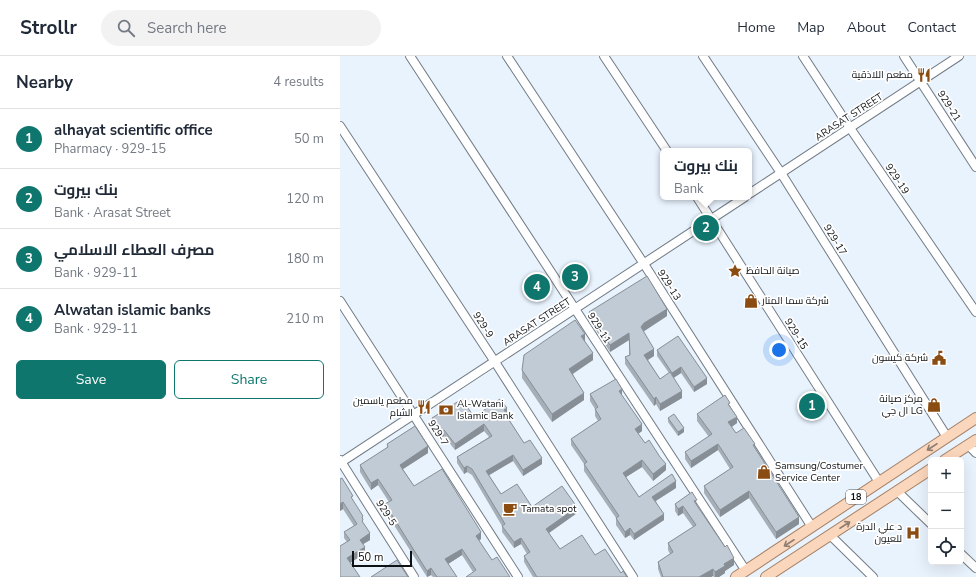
<!DOCTYPE html>
<html lang="en">
<head>
<meta charset="utf-8">
<style>
	:root { --surface:#fff; --page:#f2f2f3; --text:#1f2937; --muted:#747a83; --line:#e0e1e3; --accent:#0f766e }
	body { margin:0; font-family:"Nunito Sans",Cairo,sans-serif; background:var(--page); color:var(--text) }
	.controls { position:absolute; right:12px; bottom:12px; display:grid; overflow:hidden; border-radius:6px; box-shadow:0 4px 16px #0002 }
	.controls button { width:36px; height:36px; display:grid; place-items:center; padding:0; border:0; border-bottom:1px solid var(--line); background:var(--surface); color:var(--text); font:20px sans-serif }
	.scale { position:absolute; left:12px; bottom:10px; width:60px; box-sizing:border-box; padding-left:4px; border:2px solid #0f1215; border-top:0; font-size:11px; line-height:14px; white-space:nowrap; color:#0f1215; -webkit-text-stroke:3px #fff; paint-order:stroke }
	.you { position:absolute; left:439px; top:294px; width:14px; height:14px; margin:-10px; border:3px solid #fff; border-radius:50%; background:#1a73e8; box-shadow:0 0 0 6px #1a73e833 }
	.badge { display:grid; place-items:center; width:26px; height:26px; border-radius:50%; background:var(--accent); color:#fff; font-size:13px; font-weight:700 }
	.pin { position:absolute; translate:-50% -50%; border:2px solid #fff; box-shadow:0 1px 4px #0006 }
	.popup { position:absolute; left:320px; top:92px; width:92px; height:52px; box-sizing:border-box; display:grid; place-content:center; border-radius:6px; background:var(--surface); filter:drop-shadow(0 1px 3px #0005); font-size:13px; white-space:nowrap; color:var(--muted) }
	.popup b { font-size:15px; color:var(--text) }
	.popup::after { content:''; position:absolute; left:50%; top:100%; margin-left:-8px; border:8px solid transparent; border-top-color:var(--surface) }
	.list { margin:0; padding:0; list-style:none }
	h2 { display:flex; justify-content:space-between; align-items:center; height:52px; margin:0; padding:0 16px; font-size:17px }
	h2 small { font-size:13px; font-weight:400; color:var(--muted) }
	.list li { display:grid; grid-template-columns:26px 1fr auto; gap:12px; align-items:center; box-sizing:border-box; height:60px; padding:0 16px; border-top:1px solid var(--line) }
	.list b { display:block; font-size:15px; white-space:nowrap }
	.list p { margin:0; font-size:13px; white-space:nowrap; color:var(--muted) }
	.list em { font-size:13px; font-style:normal; color:var(--muted) }
	.actions { display:flex; gap:8px; padding:12px 16px }
	.actions a { flex:1; padding:9px 0; border:1px solid var(--accent); border-radius:6px; text-align:center; font-size:14px; color:var(--accent) }
	.actions .main { background:var(--accent); color:#fff }
	.icon { flex:none; width:22px; height:22px; fill:none; stroke:currentColor; stroke-width:2; stroke-linecap:round; stroke-linejoin:round }
	.map { position:relative; flex:none; width:636px; height:521px; overflow:hidden }
	header { display:flex; align-items:center; gap:24px; box-sizing:border-box; height:56px; padding:0 20px; background:var(--surface); border-bottom:1px solid var(--line) }
	header strong { font-size:19px }
	nav { display:flex; gap:22px; margin-inline-start:auto; font-size:14px }
	.search { width:280px; height:36px; background:var(--page); display:flex; align-items:center; gap:10px; box-sizing:border-box; padding:0 14px; border-radius:22px; color:var(--muted); font-size:15px }
	main { display:flex }
	aside { flex:1; background:var(--surface) }
	.map>svg:first-child { display:block }
	.lines { fill:none; stroke-linecap:round; stroke-linejoin:round }
	.minor-casing { stroke:#727c85; stroke-width:10 }
	.major-casing { stroke:#a58065; stroke-width:12 }
	.minor { stroke:#fff; stroke-width:8 }
	.major { stroke:#fad6bc; stroke-width:10 }
	.wall { fill:#a6afb7 }
	.shaded-wall { fill:#878e95 }
	.building { fill:#c1cbd5; stroke:#878e95 }
	.oneway { stroke:#907e71 }
	.labels { text-anchor:middle; dominant-baseline:central; stroke-width:3.5; stroke-linejoin:round; paint-order:stroke }
	.shield { fill:#fff; stroke:#57595b; stroke-width:1 }
	.shield-label { font-size:9px; font-weight:bold; fill:#0f1215 }
	.poi-label { font-size:10px; fill:#0f1215; stroke:#fff; text-anchor:end }
	.street-label { font-size:10px; fill:#0f1215; stroke:#fff }
</style>
</head>
<body>
<header>
<strong>Strollr</strong>
<div class="search"><svg class="icon" aria-label="search" viewBox="0 0 24 24"><circle cx="10" cy="10" r="6"/><path d="M15 15l6 6"/></svg>Search here</div>
<nav><a>Home</a><a>Map</a><a>About</a><a>Contact</a></nav>
</header>
<main>
<aside>
<h2>Nearby<small>4 results</small></h2>
<ul class="list">
<li><span class="badge">1</span><div><b>alhayat scientific office</b><p>Pharmacy · 929-15</p></div><em>50 m</em></li>
<li><span class="badge">2</span><div><b>بنك بيروت</b><p>Bank · Arasat Street</p></div><em>120 m</em></li>
<li><span class="badge">3</span><div><b>مصرف العطاء الاسلامي</b><p>Bank · 929-11</p></div><em>180 m</em></li>
<li><span class="badge">4</span><div><b>Alwatan islamic banks</b><p>Bank · 929-11</p></div><em>210 m</em></li>
</ul>
<div class="actions"><a class="main">Save</a><a>Share</a></div>
</aside>
<div class="map">
<svg width="636" height="521" viewBox="0 0 636 521">
	<rect width="100%" height="100%" fill="#e9f3fe"/>
	<g class="lines">
		<defs>
			<g id="minor">
				<polyline points="70,0 406,515"/>
				<polyline points="167,0 304,208 472,471"/>
				<polyline points="264,0 327,95"/>
				<polyline points="363,0 441,117 607,381"/>
				<polyline points="463,0 510,72 636,256"/>
				<polyline points="564,0 636,111"/>
				<polyline points="0,70 155,306 293,521"/>
				<polyline points="409,138 619,0"/>
				<polyline points="357,141 539,426"/>
				<polyline points="0,245 178,521"/>
				<polyline points="628,389 636,397"/>
				<polyline points="0,404 74,521"/>
				<polyline points="0,407 405,141"/>
				<polyline points="557,435 591,468"/>
				<polyline points="490,479 533,521"/>
				<polyline points="621,498 636,512"/>
			</g>
			<g id="major">
				<polyline points="605,404 636,384"/>
				<polyline points="396,521 636,362"/>
				<polyline points="426,521 591,413"/>
			</g>
		</defs>
		<use href="#minor" class="minor-casing"/>
		<use href="#major" class="major-casing"/>
		<use href="#minor" class="minor"/>
		<use href="#major" class="major"/>
	</g>
	<g class="wall">
		<polygon points="249,256 327,260 303,276 314,300 308,304 320,323 329,317 317,300 317,294 367,328 354,336 341,317 333,322 342,342 320,355 316,348 314,350 285,308 285,301 289,299 289,284 270,296 249,263"/>
		<polygon points="245,285 253,304 233,318 244,344 212,366 182,322 182,314"/>
		<polygon points="250,338 282,339 282,340 302,375 298,378 326,414 313,425 302,411 286,421 299,441 336,432 316,445 324,464 294,484 290,479 285,482 276,469 276,462 244,415 244,408 231,389 231,383 258,365 255,360 255,353 250,345"/>
		<polygon points="390,350 397,367 392,371 396,377 415,392 459,468 436,483 409,442 380,461 364,437 364,430 390,413 378,394 351,412 345,403 345,396 369,381 357,365 357,358"/>
		<polygon points="167,358 170,365 184,387 202,408 183,420 173,405 149,419 161,438 192,451 237,457 209,477 220,493 255,499 287,521 193,521 184,506 184,500 187,498 181,488 174,492 162,476 162,470 132,419 127,416 124,418 117,407 117,401 149,381 144,375 115,394 104,380 101,382 92,368 92,362 134,361"/>
		<polygon points="328,362 344,376 338,380 328,366"/>
		<polygon points="47,388 88,397 63,413 74,430 141,483 139,485 152,504 133,516 122,499 108,508 117,521 93,521 91,519 87,521 45,455 45,448 49,446 38,429 31,434 20,416 20,409 47,392"/>
		<polygon points="0,423 13,445 23,463 23,467 30,484 23,488 25,497 10,507 0,521 7,486 4,482 4,476 14,470 3,453 0,455"/>
		<polygon points="335,448 357,448 394,509 385,515 385,517 379,521 374,521 373,520 371,521 321,521 318,513 318,506 330,498 328,494 328,487 353,471 343,457 338,460 335,455"/>
	</g>
	<g class="shaded-wall">
		<polygon points="327,253 327,260 304,275 301,279 301,271 304,267"/>
		<polygon points="289,277 289,284 270,296 270,289"/>
		<polygon points="245,278 245,286 241,280"/>
		<polygon points="314,293 314,300 304,306 304,299"/>
		<polygon points="253,297 253,304 229,320 229,313"/>
		<polygon points="341,311 341,317 332,323 332,317"/>
		<polygon points="367,322 367,328 354,336 354,331"/>
		<polygon points="282,333 282,339 279,342 279,335"/>
		<polygon points="342,335 342,342 320,355 320,348"/>
		<polygon points="244,337 244,344 212,366 212,358"/>
		<polygon points="316,341 316,348 314,350 314,343"/>
		<polygon points="167,352 167,358 164,354"/>
		<polygon points="397,361 397,367 388,373 388,366"/>
		<polygon points="144,368 144,375 115,394 115,388"/>
		<polygon points="302,368 302,375 295,380 295,373"/>
		<polygon points="344,372 344,376 338,380 338,376"/>
		<polygon points="104,374 104,380 101,382 101,376"/>
		<polygon points="378,388 378,394 351,412 351,405"/>
		<polygon points="88,390 88,397 60,415 60,409"/>
		<polygon points="173,399 173,405 146,421 146,415"/>
		<polygon points="202,402 202,408 183,420 183,414"/>
		<polygon points="302,404 302,411 283,423 283,417"/>
		<polygon points="326,408 326,414 313,425 313,418"/>
		<polygon points="127,410 127,416 124,418 124,412"/>
		<polygon points="38,423 38,429 31,434 31,427"/>
		<polygon points="336,425 336,432 312,447 312,441"/>
		<polygon points="409,435 409,442 380,461 380,454"/>
		<polygon points="3,446 3,453 0,455 0,448"/>
		<polygon points="343,450 343,457 338,460 338,453"/>
		<polygon points="237,451 237,457 206,479 206,473"/>
		<polygon points="324,458 324,464 294,484 294,478"/>
		<polygon points="459,461 459,468 436,483 436,476"/>
		<polygon points="290,472 290,479 285,482 285,476"/>
		<polygon points="141,476 141,483 136,486 136,480"/>
		<polygon points="30,477 30,484 20,490 20,484"/>
		<polygon points="181,482 181,488 174,492 174,486"/>
		<polygon points="25,491 25,497 7,509 7,502"/>
		<polygon points="122,493 122,499 105,510 105,503"/>
		<polygon points="394,502 394,509 385,515 385,517 379,521 375,521 375,516 384,508"/>
		<polygon points="91,512 91,519 87,521 87,515"/>
		<polygon points="373,513 373,520 371,521 359,521"/>
	</g>
	<g class="building">
		<polygon points="307,220 327,253 304,267 301,271 314,293 304,299 320,323 330,316 342,335 320,348 316,341 314,343 285,301 290,299 289,277 270,289 249,256"/>
		<polygon points="235,264 245,278 241,280 253,297 229,313 244,337 212,358 182,314 184,299"/>
		<polygon points="338,280 367,322 354,331 341,311 332,317 317,294"/>
		<polygon points="276,323 282,333 279,335 302,368 295,373 305,387 309,384 320,401 326,408 313,418 302,404 283,417 299,441 332,418 336,425 312,441 324,458 294,478 290,472 285,476 276,462 279,460 244,408 247,406 231,383 261,363 255,353 258,351 250,338"/>
		<polygon points="385,339 390,347 388,348 397,361 388,366 396,377 404,372 415,388 413,389 459,461 436,476 409,435 380,454 364,430 393,411 378,388 351,405 345,396 372,378 357,358"/>
		<polygon points="122,343 134,361 160,343 167,352 164,354 170,363 169,364 184,387 190,384 202,402 183,414 173,399 146,415 161,438 177,428 192,451 222,430 237,451 206,473 220,493 242,479 255,499 265,493 281,517 283,515 287,521 197,521 184,500 190,496 181,482 174,486 162,470 165,468 132,413 127,410 124,412 117,401 152,380 144,368 115,388 104,374 101,376 92,362"/>
		<polygon points="334,358 344,372 338,376 328,362"/>
		<polygon points="75,370 88,390 60,409 63,414 74,430 102,413 141,476 136,480 152,504 157,501 170,521 126,521 136,514 122,493 105,503 117,521 97,521 91,512 87,515 45,448 52,444 38,423 31,427 20,409 48,391 47,388"/>
		<polygon points="2,422 13,440 11,441 23,460 22,461 23,464 22,465 30,477 20,484 25,491 7,502 20,521 0,521 0,490 10,484 4,476 17,468 3,446 0,448 0,423"/>
		<polygon points="352,436 357,444 354,445 385,491 387,489 394,502 384,508 385,510 375,516 373,513 359,521 323,521 318,506 333,496 328,487 356,469 343,450 338,453 335,448"/>
		<polygon points="57,504 68,521 31,521"/>
	</g>
	<defs><path id="oneway-shaft" d="M-6 0H5M1.5-3L5.5 0L1.5 3" fill="none" stroke-width="1.6" stroke-linecap="round" stroke-linejoin="round"/></defs>
	<g class="oneway">
		<use href="#oneway-shaft" transform="translate(592 391) rotate(147)"/>
		<use href="#oneway-shaft" transform="translate(505 469) rotate(-33)"/>
		<use href="#oneway-shaft" transform="translate(449 487) rotate(147)"/>
	</g>
	<defs>
		<symbol id="restaurant-bare" viewBox="-9 -9 18 18"><path d="M-5-6h1v4h1v-4h1v4h1v-4h1v5L-1.5 .5V6h-2V.5L-5-1ZM5-6V6H3V1.5H1.5Q1.5-4 5-6Z" fill="#8b4c12" stroke="#fff" stroke-width="2.5" paint-order="stroke"/></symbol>
		<symbol id="sight-bare" viewBox="-9 -9 18 18"><path d="M0-6L1.8-2.2L6-1.7L2.9 1.2L3.7 5.4L0 3.3L-3.7 5.4L-2.9 1.2L-6-1.7L-1.8-2.2Z" fill="#8b4c12" stroke="#fff" stroke-width="2.5" paint-order="stroke"/></symbol>
		<symbol id="shop-bare" viewBox="-9 -9 18 18"><path d="M-5-2.5h2.3a2.7 3.5 0 0 1 5.4 0H5L5.5 6h-11ZM-1.5-2.5h3a1.5 2.3 0 0 0-3 0Z" fill="#8b4c12" stroke="#fff" stroke-width="2.5" paint-order="stroke"/></symbol>
		<symbol id="civic-bare" viewBox="-9 -9 18 18"><path d="M-.6-6.5H3V-4.5H.6V-3L4-1V1h2V6H-6V1h2V-1L-.6-3ZM-1.2 2.5V6h2.4V2.5Z" fill="#8b4c12" stroke="#fff" stroke-width="2.5" paint-order="stroke"/></symbol>
		<symbol id="bank-bare" viewBox="-9 -9 18 18"><path d="M-6-4H6V4H-6ZM0-2.3a2.3 2.3 0 1 0 0 4.6a2.3 2.3 0 1 0 0-4.6Z" fill="#8b4c12" stroke="#fff" stroke-width="2.5" paint-order="stroke"/></symbol>
		<symbol id="cafe-bare" viewBox="-9 -9 18 18"><path d="M-5.5-4.5H6V0H3Q3 3.5 0 3.5H-2.5Q-5.5 3.5-5.5 0ZM3-3.2v2h1.7v-2ZM-6 4.5H4V6H-6Z" fill="#8b4c12" stroke="#fff" stroke-width="2.5" paint-order="stroke"/></symbol>
		<symbol id="hospital-bare" viewBox="-9 -9 18 18"><path d="M-5-5h3v3.5h4V-5h3V5h-3V1.5h-4V5h-3Z" fill="#8b4c12" stroke="#fff" stroke-width="2.5" paint-order="stroke"/></symbol>
	</defs>
	<g fill-rule="evenodd">
		<use href="#restaurant-bare" x="574" y="9" width="20" height="20"/>
		<use href="#sight-bare" x="385" y="205" width="20" height="20"/>
		<use href="#shop-bare" x="401" y="235" width="20" height="20"/>
		<use href="#civic-bare" x="589" y="292" width="20" height="20"/>
		<use href="#shop-bare" x="584" y="339" width="20" height="20"/>
		<use href="#restaurant-bare" x="74" y="341" width="20" height="20"/>
		<use href="#bank-bare" x="96" y="344" width="20" height="20"/>
		<use href="#shop-bare" x="414" y="406" width="20" height="20"/>
		<use href="#cafe-bare" x="160" y="443" width="20" height="20"/>
		<use href="#hospital-bare" x="563" y="467" width="20" height="20"/>
	</g>
	<g class="labels">
		<rect class="shield" x="506" y="434" width="20" height="14" rx="3"/>
		<g class="shield-label">
			<text x="516" y="441">18</text>
		</g>
		<g class="poi-label">
			<text x="573" y="19">مطعم اللاذقية</text>
			<text x="406" y="215" text-anchor="start">صيانة الحافظ</text>
			<text x="422" y="245" text-anchor="start">شركة سما المنار</text>
			<text x="588" y="302">شركة كيسون</text>
			<text x="583" y="343">مركز صيانة<tspan x="583" dy="12">ال جي LG</tspan></text>
			<text x="73" y="345">مطعم ياسمين<tspan x="73" dy="12">الشام</tspan></text>
			<text x="117" y="348" text-anchor="start">Al-Watani<tspan x="117" dy="12">Islamic Bank</tspan></text>
			<text x="435" y="410" text-anchor="start">Samsung/Costumer<tspan x="435" dy="12">Service Center</tspan></text>
			<text x="181" y="453" text-anchor="start">Tamata spot</text>
			<text x="562" y="471">د علي الدرة<tspan x="562" dy="12">للعيون</tspan></text>
		</g>
		<g class="street-label">
			<text transform="translate(609 50) rotate(57)">929-21</text>
			<text transform="translate(509 61) rotate(-33)">ARASAT STREET</text>
			<text transform="translate(557 123) rotate(56)">929-19</text>
			<text transform="translate(495 184) rotate(58)">929-17</text>
			<text transform="translate(329 229) rotate(57)">929-13</text>
			<text transform="translate(197 266) rotate(-33)">ARASAT STREET</text>
			<text transform="translate(143 269) rotate(57)">929-9</text>
			<text transform="translate(259 272) rotate(57)">929-11</text>
			<text transform="translate(456 278) rotate(58)">929-15</text>
			<text transform="translate(98 377) rotate(57)">929-7</text>
			<text transform="translate(46 457) rotate(57)">929-5</text>
		</g>
	</g>
</svg>
<div class="controls">
<button>+</button>
<button>−</button>
<button><svg class="icon" aria-label="locate" viewBox="0 0 24 24"><circle cx="12" cy="12" r="6"/><path d="M12 2v4M12 18v4M2 12h4M18 12h4"/></svg></button>
</div>
<div class="scale">50 m</div>
<div class="you"></div>
<div class="pin badge" style="left:472px;top:350px">1</div>
<div class="pin badge" style="left:366px;top:172px">2</div>
<div class="popup"><b>بنك بيروت</b>Bank</div>
<div class="pin badge" style="left:235px;top:221px">3</div>
<div class="pin badge" style="left:197px;top:231px">4</div>
</div>
</main>
</body>
</html>
